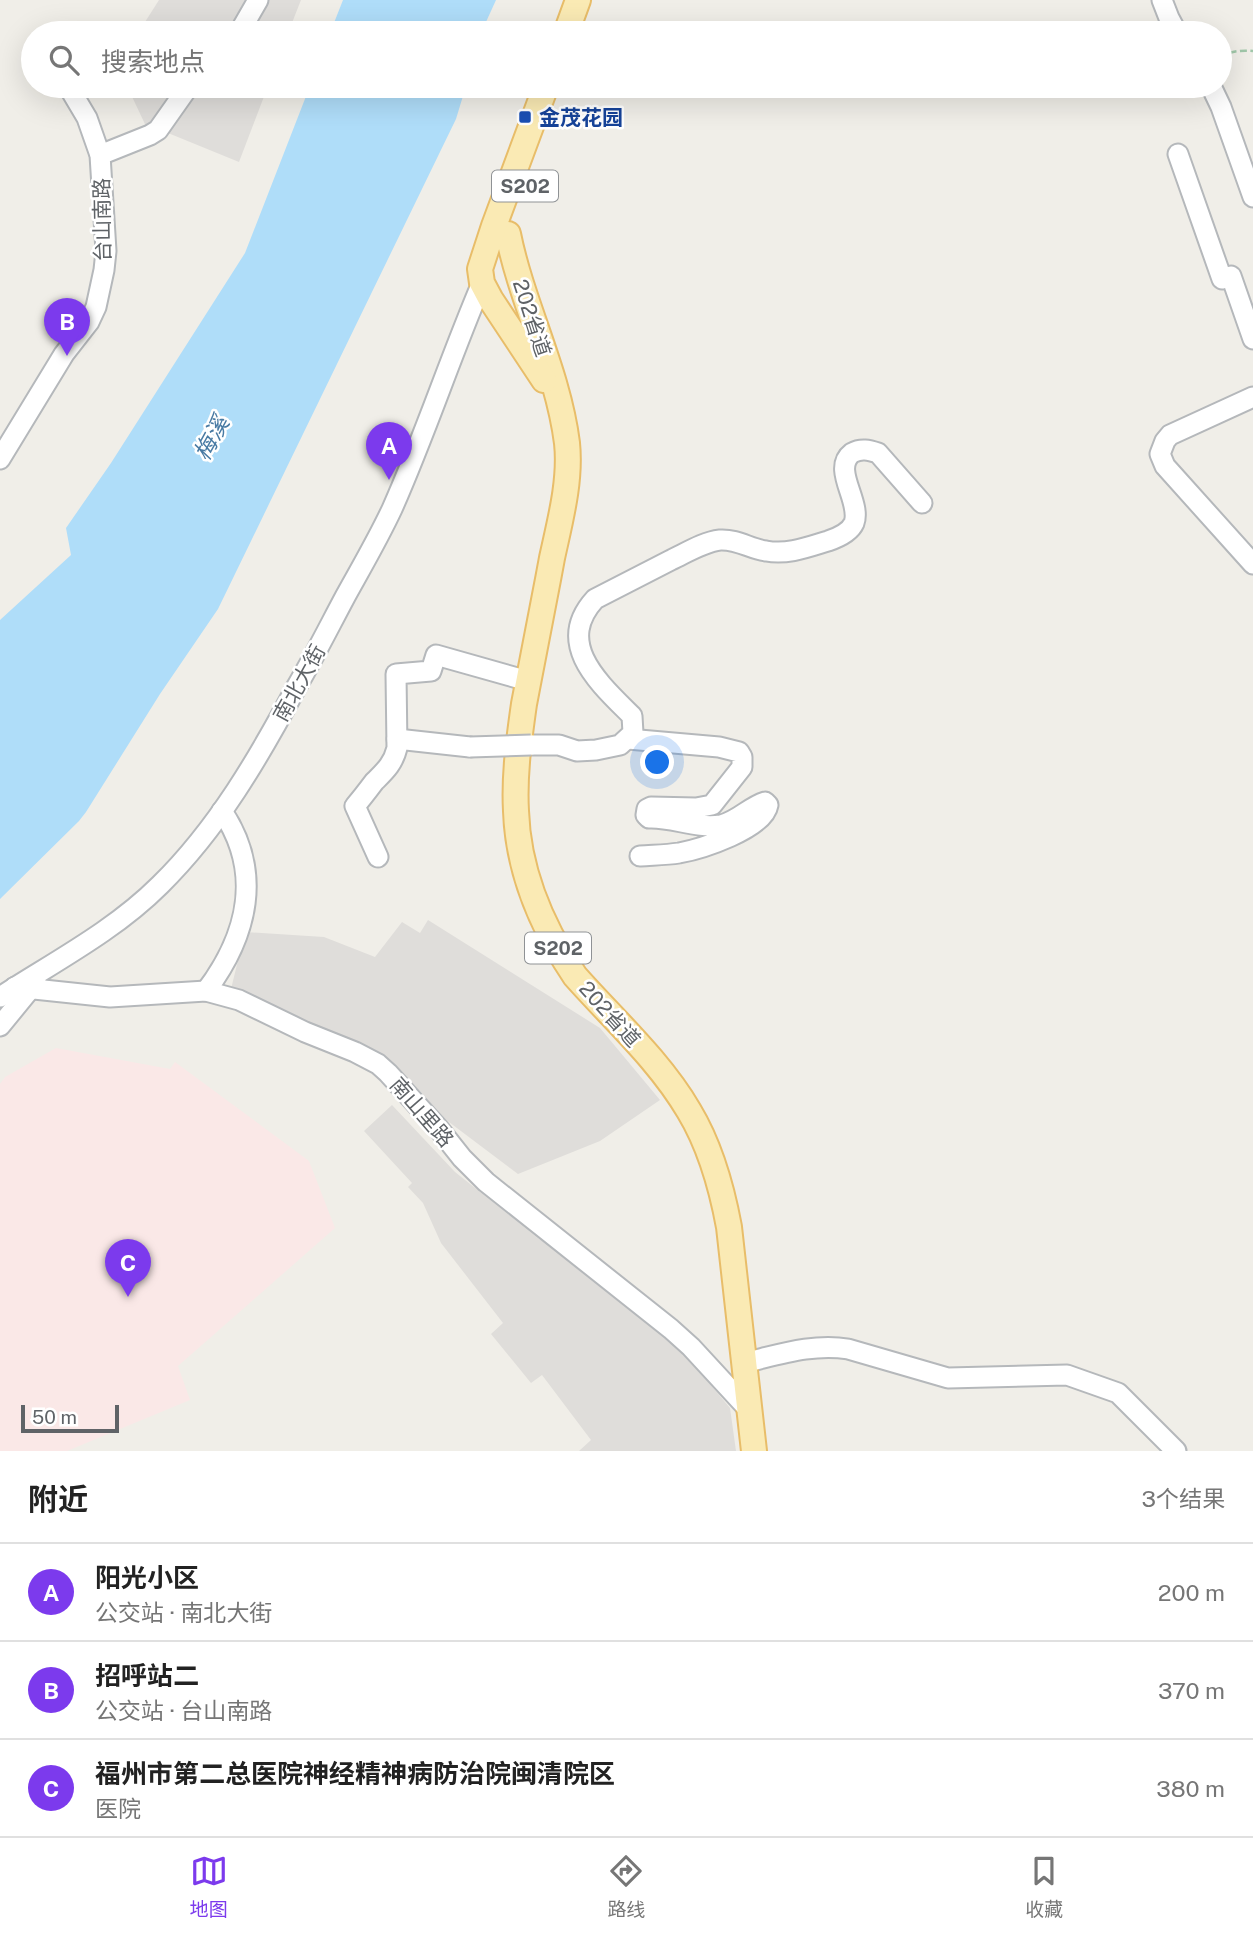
<!DOCTYPE html>
<html lang="zh">
<head>
<meta charset="utf-8">
<style>
	:root { --surface:#fff; --page:#f2f2f2; --text:#222; --muted:#767676; --line:#e0e0e0; --accent:#7c3aed }
	body { margin:0; font-family:"Public Sans","Noto Sans SC",sans-serif; background:var(--page); color:var(--text) }
	.scale { position:absolute; left:21px; bottom:18px; width:98px; box-sizing:border-box; padding-left:7px; border:4px solid #5f6367; border-top:0; font-size:19px; line-height:24px; white-space:nowrap; color:#5f6367; -webkit-text-stroke:5px #fff; paint-order:stroke }
	.you { position:absolute; left:658px; top:763px; width:24px; height:24px; margin:-18px; border:5px solid #fff; border-radius:50%; background:#1a73e8; box-shadow:0 0 0 10px #1a73e833 }
	.badge { display:grid; place-items:center; width:46px; height:46px; border-radius:50%; background:var(--accent); color:#fff; font-size:23px; font-weight:700 }
	.pin { position:absolute; translate:-50% -58px; filter:drop-shadow(0 2px 4px #0008) }
	.pin::after { content:''; position:absolute; top:37px; width:24px; height:21px; background:inherit; clip-path:polygon(0 0,100% 0,50% 100%) }
	.list { margin:0; padding:0; list-style:none }
	h2 { display:flex; justify-content:space-between; align-items:center; height:91px; margin:0; padding:0 28px; font-size:30px }
	h2 small { font-size:23px; font-weight:400; color:var(--muted) }
	.list li { display:grid; grid-template-columns:46px 1fr auto; gap:21px; align-items:center; box-sizing:border-box; height:98px; padding:0 28px; border-top:2px solid var(--line) }
	.list b { display:block; font-size:26px; white-space:nowrap }
	.list p { margin:0; font-size:23px; white-space:nowrap; color:var(--muted) }
	.list em { font-size:23px; font-style:normal; color:var(--muted) }
	.icon { flex:none; width:38px; height:38px; fill:none; stroke:currentColor; stroke-width:2; stroke-linecap:round; stroke-linejoin:round }
	.map { position:relative; flex:none; width:1253px; height:1451px; overflow:hidden }
	.search { position:absolute; background:var(--surface); box-shadow:0 7px 28px #0002; left:21px; right:21px; top:21px; height:77px; display:flex; align-items:center; gap:18px; box-sizing:border-box; padding:0 24px; border-radius:38px; color:var(--muted); font-size:26px }
	.sheet { height:385px; background:var(--surface) }
	nav { display:flex; justify-content:space-around; align-items:center; box-sizing:border-box; height:98px; border-top:2px solid var(--line); background:var(--surface); font-size:19px; color:var(--muted) }
	nav a { display:grid; justify-items:center; gap:4px }
	nav .on { color:var(--accent) }
	.map>svg:first-child { display:block }
	.industrial { fill:#dfddda }
	.medical { fill:#fae8e7 }
	.water { fill:#afddf9 }
	.lines { fill:none; stroke-linecap:round; stroke-linejoin:round }
	.minor-casing { stroke:#b5b8bb; stroke-width:23 }
	.major-casing { stroke:#e8bd69; stroke-width:28 }
	.path { stroke:#a0c7a9; stroke-width:2.5; stroke-dasharray:7 3.5; stroke-linecap:butt }
	.minor { stroke:#fff; stroke-width:19 }
	.major { stroke:#faeab4; stroke-width:24 }
	.minor-bridge-casing { stroke:#b5b8bb; stroke-width:23; stroke-linecap:butt }
	.minor-bridge { stroke:#fff; stroke-width:19 }
	.transit-dot { fill:#1a4fb4; stroke:#fff; stroke-width:2.5 }
	.labels { text-anchor:middle; dominant-baseline:central; stroke-width:5; stroke-linejoin:round; paint-order:stroke }
	.shield { fill:#fff; stroke:#8f9295; stroke-width:2 }
	.shield-label { font-size:19px; font-weight:bold; fill:#5f6367 }
	.transit-label { font-size:21px; font-weight:bold; fill:#164399; stroke:#fff; text-anchor:start }
	.street-label { font-size:21px; fill:#5f6367; stroke:#fff }
	.water-label { font-size:23px; font-style:italic; fill:#487aa3; stroke:#fff }
</style>
</head>
<body>
<div class="map">
<svg width="1253" height="1451" viewBox="0 0 1253 1451">
	<rect width="100%" height="100%" fill="#f0eee8"/>
	<g class="industrial">
		<polygon points="159,0 301,0 288,33 138,33"/>
		<polygon points="127,86 268,86 239,162 168,133 152,139"/>
		<polygon points="428,920 600,1028 660,1100 600,1141 518,1174 433,1110 423,1094 401,1071 385,1058 361,1046 231,989 245,932 324,937 375,957 402,922 420,933"/>
		<polygon points="392,1105 455,1172 539,1239 605,1281 690,1360 730,1408 736,1451 579,1451 591,1440 542,1375 531,1383 491,1334 503,1323 441,1243 423,1203 408,1187 412,1183 364,1131"/>
	</g>
	<polygon class="medical" points="56,1048 170,1069 175,1062 309,1161 335,1228 178,1366 190,1400 67,1451 0,1451 0,1084 5,1077"/>
	<g class="water">
		<polygon points="343,0 496,0 481,33 330,33"/>
		<polygon points="310,86 466,86 456,119 218,609 160,694 86,812 79,821 0,899 0,620 71,555 66,528 111,463 245,253"/>
	</g>
	<g class="lines">
		<defs>
			<g id="minor">
				<polyline points="1162,0 1169,18 1177,33"/>
				<polyline points="239,33 258,0"/>
				<polyline points="1211,86 1221,107 1253,197"/>
				<polyline points="1178,154 1222,279 1231,276 1253,339"/>
				<polyline points="100,155 150,135 158,130 189,86"/>
				<polyline points="1253,397 1170,435 1165,441 1160,454 1165,466 1253,564"/>
				<polyline points="0,459 64,354 89,322 96,307 104,270 106,251 100,155 87,118 68,86"/>
				<polyline points="397,739 470,747"/>
				<path d="M 628,739 L 719,747 L 739,752 L 742,757 L 742,767 L 712,805 L 696,808 L 651,807 L 647,809 L 646,815 L 649,818 C 673,817 696,829 721,825 C 738,821 749,807 765,802 L 768,805 C 764,829 701,849 679,853 C 666,855 653,855 640,856"/>
				<path d="M 531,745 L 559,745 L 577,751 L 596,750 L 620,745 L 633,733 L 632,716 C 599,683 554,644 595,599 C 620,586 646,573 671,560 C 686,553 703,542 720,540 C 738,539 750,549 766,551 C 788,555 808,547 828,541 C 837,538 850,532 854,523 C 862,502 831,469 852,453 C 861,448 869,450 878,453 L 922,503"/>
				<path d="M 378,857 L 355,806 C 362,798 368,790 374,782 C 385,771 393,764 397,748 L 396,674 L 431,671 L 436,655 L 528,681"/>
				<polyline points="15,987 110,997 206,991 239,1000 305,1032 355,1052 378,1064 388,1073 439,1129 462,1158 486,1182 671,1329 691,1347 750,1411"/>
				<path d="M 206,991 C 248,935 263,872 222,811"/>
				<path d="M 0,997 C 54,962 114,931 160,885 C 218,828 259,757 297,686 C 314,657 329,627 345,597 C 361,568 378,539 392,509 C 425,435 450,358 482,283"/>
				<polyline points="0,1026 36,982"/>
				<path d="M 743,1363 C 778,1355 813,1343 848,1349 L 948,1378 L 1067,1375 L 1118,1393 L 1176,1451"/>
			</g>
			<g id="major">
				<polyline points="566,33 578,0"/>
				<path d="M 508,234 C 522,304 558,371 567,443 C 571,481 560,521 552,558 C 543,607 533,656 524,704 C 519,739 514,776 516,811 C 518,871 542,927 575,976 C 614,1020 659,1060 689,1111 C 709,1144 722,1189 729,1227 L 754,1451"/>
				<polyline points="544,380 491,300 482,283 480,269 494,226 546,86"/>
			</g>
		</defs>
		<use href="#minor" class="minor-casing"/>
		<use href="#major" class="major-casing"/>
		<path class="path" d="M 1220,57 C 1231,51 1241,50 1253,51"/>
		<use href="#minor" class="minor"/>
		<use href="#major" class="major"/>
		<defs>
			<polyline id="minor-bridge" points="470,747 531,745"/>
		</defs>
		<use href="#minor-bridge" class="minor-bridge-casing"/>
		<use href="#minor-bridge" class="minor-bridge"/>
	</g>
	<rect class="transit-dot" x="518" y="110" width="14" height="14" rx="3.5"/>
	<g class="labels">
		<g class="shield">
			<rect x="492" y="170.5" width="66" height="31" rx="5"/>
			<rect x="525" y="932.5" width="66" height="31" rx="5"/>
		</g>
		<g class="shield-label">
			<text x="525" y="186">S202</text>
			<text x="558" y="948">S202</text>
		</g>
		<g class="transit-label">
			<text x="539" y="117">金茂花园</text>
		</g>
		<g class="street-label">
			<text transform="translate(102 220) rotate(-91)">台山南路</text>
			<text transform="translate(532 318) rotate(72)">202省道</text>
			<text transform="translate(299 683) rotate(-61)">南北大街</text>
			<text transform="translate(610 1014) rotate(48)">202省道</text>
			<text transform="translate(422 1112) rotate(49)">南山里路</text>
		</g>
		<g class="water-label">
			<text transform="translate(211 438) rotate(-61)">梅溪</text>
		</g>
	</g>
</svg>
<div class="scale">50 m</div>
<div class="you"></div>
<div class="pin badge" style="left:389px;top:480px">A</div>
<div class="pin badge" style="left:67px;top:356px">B</div>
<div class="pin badge" style="left:128px;top:1297px">C</div>
<div class="search"><svg class="icon" aria-label="search" viewBox="0 0 24 24"><circle cx="10" cy="10" r="6"/><path d="M15 15l6 6"/></svg>搜索地点</div>
</div>
<section class="sheet">
<h2>附近<small>3个结果</small></h2>
<ul class="list">
<li><span class="badge">A</span><div><b>阳光小区</b><p>公交站 · 南北大街</p></div><em>200 m</em></li>
<li><span class="badge">B</span><div><b>招呼站二</b><p>公交站 · 台山南路</p></div><em>370 m</em></li>
<li><span class="badge">C</span><div><b>福州市第二总医院神经精神病防治院闽清院区</b><p>医院</p></div><em>380 m</em></li>
</ul>
</section>
<nav>
<a class="on"><svg class="icon" aria-label="map" viewBox="0 0 24 24"><path d="M3 6l6-2 6 2 6-2v14l-6 2-6-2-6 2zM9 4v14M15 6v14"/></svg>地图</a>
<a><svg class="icon" aria-label="directions" viewBox="0 0 24 24"><path d="M12 3l9 9-9 9-9-9zM9 14v-3h6M13 9l2 2-2 2"/></svg>路线</a>
<a><svg class="icon" aria-label="saved" viewBox="0 0 24 24"><path d="M7 4h10v16l-5-4-5 4z"/></svg>收藏</a>
</nav>
</body>
</html>
